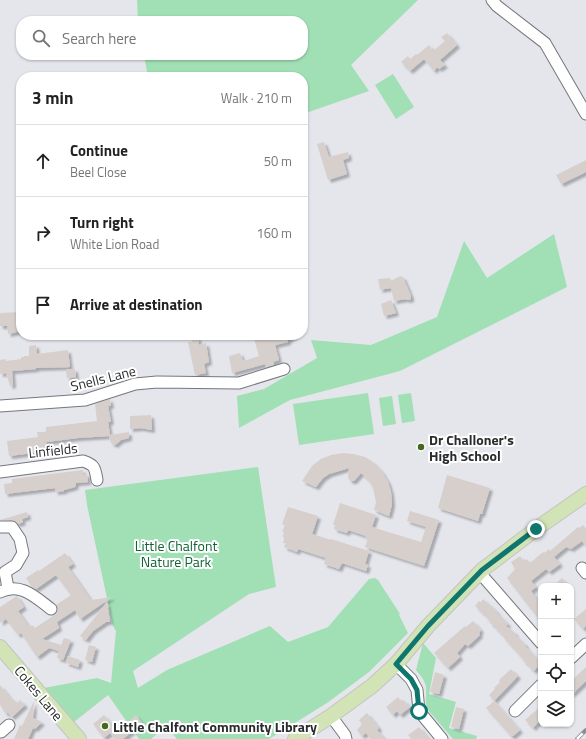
<!DOCTYPE html>
<html lang="en">
<head>
<meta charset="utf-8">
<style>
	:root { --surface:#fff; --page:#f2f2f2; --text:#222; --muted:#767676; --line:#e0e0e0 }
	body { margin:0; font-family:"Titillium Web",sans-serif; background:var(--page); color:var(--text) }
	.controls { position:absolute; right:12px; bottom:12px; display:grid; overflow:hidden; border-radius:8px; box-shadow:0 1px 3px #0004 }
	.controls button { width:36px; height:36px; display:grid; place-items:center; padding:0; border:0; border-bottom:1px solid var(--line); background:var(--surface); color:var(--text); font:20px sans-serif }
	.stop { position:absolute; width:12px; height:12px; margin:-9px; border:3px solid #0f766e; border-radius:50%; background:#fff }
	.stop.end { background:#0f766e; border-color:#fff; box-shadow:0 1px 4px #0008 }
	.list { margin:0; padding:0; list-style:none }
	h2 { display:flex; justify-content:space-between; align-items:center; height:52px; margin:0; padding:0 16px; font-size:17px }
	h2 small { font-size:13px; font-weight:400; color:var(--muted) }
	.list li { display:grid; grid-template-columns:26px 1fr auto; gap:12px; align-items:center; box-sizing:border-box; height:72px; padding:0 16px; border-top:1px solid var(--line) }
	.list b { display:block; font-size:15px; white-space:nowrap }
	.list p { margin:0; font-size:13px; white-space:nowrap; color:var(--muted) }
	.list em { font-size:13px; font-style:normal; color:var(--muted) }
	.icon { flex:none; width:22px; height:22px; fill:none; stroke:currentColor; stroke-width:2; stroke-linecap:round; stroke-linejoin:round }
	.map { position:relative; flex:none; width:586px; height:739px; overflow:hidden }
	.search { position:absolute; background:var(--surface); box-shadow:0 1px 3px #0004; left:16px; top:16px; width:292px; height:44px; display:flex; align-items:center; gap:10px; box-sizing:border-box; padding:0 14px; border-radius:16px; color:var(--muted); font-size:15px }
	.panel { position:absolute; background:var(--surface); box-shadow:0 1px 3px #0004; left:16px; top:72px; width:292px; height:268px; border-radius:16px }
	.map>svg:first-child { display:block }
	.green { fill:#a1dfb5 }
	.building { fill:#d6cfcc; filter:url(#shadow) }
	.lines { fill:none; stroke-linecap:round; stroke-linejoin:round }
	.minor-casing { stroke:#75777c; stroke-width:13 }
	.major-casing { stroke:#c3c4c4; stroke-width:16 }
	.minor { stroke:#fff; stroke-width:11 }
	.major { stroke:#d2e3b6; stroke-width:14 }
	.rail-casing { stroke:#8d8e92; stroke-width:4 }
	.rail { stroke:#fff; stroke-width:2.5; stroke-dasharray:8; stroke-linecap:butt }
	.route { stroke:#0f766e; stroke-width:5 }
	.poi-dot { fill:#446821; stroke:#fff; stroke-width:1.5 }
	.labels { text-anchor:middle; dominant-baseline:central; stroke-width:4; stroke-linejoin:round; paint-order:stroke }
	.street-label { font-size:14px; fill:#2a2b2d; stroke:#fff }
	.poi-label { font-size:14px; font-weight:bold; fill:#2a2b2d; stroke:#fff; text-anchor:start }
	.park-label { font-size:14px; fill:#146238; stroke:#fff }
</style>
</head>
<body>
<div class="map">
<svg width="586" height="739" viewBox="0 0 586 739">
	<defs>
		<filter id="shadow"><feDropShadow dx="3" dy="3" stdDeviation="1" flood-color="#0004"/></filter>
	</defs>
	<rect width="100%" height="100%" fill="#e4e6ec"/>
	<g class="green">
		<polygon points="137,0 418,0 351,65 369,91 303,114 303,77 148,77 144,55 303,55 303,21 138,21"/>
		<polygon points="393,74 414,107 396,119 375,85"/>
		<polygon points="554,234 567,287 400,371 290,400 239,428 237,396 264,389 317,358 311,340 371,345 437,317 464,241 487,278"/>
		<polygon points="368,393 374,434 299,445 293,404"/>
		<polygon points="411,393 415,421 402,423 398,395"/>
		<polygon points="392,396 396,424 383,426 379,398"/>
		<polygon points="258,467 276,587 249,594 133,671 138,688 167,670 270,626 288,642 328,627 369,579 375,578 378,580 400,614 399,615 408,633 369,672 327,703 269,739 177,739 166,726 151,739 139,739 108,695 74,722 44,688 97,678 111,683 116,631 113,626 87,505 85,490"/>
		<path d="M 423,643 L 436,658 L 429,694 L 456,702 L 449,728 L 477,736 L 476,739 L 453,739 L 428,710 C 424,703 427,695 426,687 C 425,680 420,675 416,670 Z"/>
	</g>
	<g class="building">
		<polygon points="447,33 457,45 440,60 445,65 439,69 437,67 434,71 424,59 410,71 401,62 408,56 410,59 416,54 417,55 429,45 433,51 445,41 441,37"/>
		<polygon points="324,142 329,157 348,152 349,158 343,160 347,174 328,180 317,144"/>
		<polygon points="586,160 586,172 561,184 556,175"/>
		<polygon points="400,276 403,277 411,296 411,299 408,300 405,299 394,301 391,288 378,290 380,289 378,279 390,278 391,281"/>
		<polygon points="391,300 396,313 384,316 381,304"/>
		<polygon points="21,312 21,331 8,334 7,326 0,326 0,313"/>
		<polygon points="253,335 264,335 264,338 276,335 296,335 288,340 288,342 275,345 279,360 273,362 274,365 266,367 265,364 232,373 229,356 240,353 243,361 259,356"/>
		<polygon points="198,337 199,345 206,343 209,362 204,364 206,373 195,375 188,342 192,342 191,338"/>
		<polygon points="36,345 37,354 68,350 70,367 36,368 36,369 12,371 13,385 10,386 6,373 0,374 0,360 6,359 6,361 21,359 21,357 24,357 24,356 29,356 29,346"/>
		<polygon points="75,369 76,377 67,378 66,370"/>
		<polygon points="110,399 111,406 108,406 111,422 108,422 110,435 129,432 129,438 121,440 115,445 111,443 109,436 78,438 46,442 47,447 40,448 41,452 9,456 7,441 38,437 37,432 45,432 46,431 46,427 97,421 95,404"/>
		<polygon points="151,415 152,430 140,428 130,429 130,416"/>
		<polygon points="343,453 353,454 365,457 374,463 382,472 388,482 391,492 392,504 389,516 374,510 376,502 373,488 369,481 361,473 354,481 350,481 348,477 349,468 329,474 323,478 316,487 302,481 312,466 321,459 331,455"/>
		<polygon points="83,470 83,474 87,474 88,482 76,483 75,487 64,490 64,491 55,492 55,488 5,494 4,484 12,483 12,479"/>
		<polygon points="447,475 490,488 482,514 480,514 478,521 438,508"/>
		<polygon points="340,503 376,515 372,527 421,542 426,527 407,521 410,511 439,520 424,566 365,547 368,538 365,537 366,536 348,530 347,533 334,529 335,525 333,525"/>
		<polygon points="288,507 318,516 312,534 331,540 331,539 369,551 365,564 368,565 366,571 342,563 339,569 324,564 326,558 298,549 297,552 284,547 286,543 283,543 284,539 283,536 284,532 282,532 285,525 282,524"/>
		<polygon points="27,512 28,517 22,519 23,522 18,524 12,520 0,520"/>
		<polygon points="583,525 586,529 586,546 582,541 571,549 566,547 554,557 560,564 549,572 546,569 531,581 536,587 531,591 541,605 541,622 507,578 515,569 511,562 520,556 524,562 527,559 530,563 543,552 544,553 549,549 550,551 578,527 579,528"/>
		<polygon points="65,553 73,564 68,567 91,600 112,597 80,619 75,610 57,622 59,628 42,639 61,645 64,638 71,640 63,660 57,658 59,651 49,648 37,657 21,633 18,635 6,619 0,623 0,607 17,596 24,607 18,611 29,627 32,625 35,628 56,614 58,610 56,605 71,595 56,575 36,589 32,587 26,578 38,570 39,571"/>
		<polygon points="562,578 569,586 553,586"/>
		<polygon points="483,599 492,607 497,612 497,613 508,624 506,626 516,634 515,635 526,645 525,646 541,663 534,671 528,666 529,665 523,661 524,660 503,637 504,636 495,628 495,627 489,622 491,621 485,616 485,615 475,606 479,601 481,602"/>
		<polygon points="107,602 110,622 106,622 93,631 86,640 80,636"/>
		<polygon points="586,609 586,626 583,629 574,619"/>
		<polygon points="473,621 481,630 479,633 480,635 468,646 465,644 457,653 460,657 448,668 434,653 465,626 466,627"/>
		<polygon points="89,645 96,647 92,662 85,660"/>
		<polygon points="68,656 80,660 78,667 66,663"/>
		<polygon points="586,667 586,681 571,695 571,681"/>
		<polygon points="511,669 518,676 494,701 489,695 495,689 494,688 500,682 499,680"/>
		<polygon points="435,672 444,675 439,694 430,692"/>
		<polygon points="0,685 12,700 13,699 17,703 20,700 25,705 12,717 7,712 6,714 0,705"/>
		<polygon points="398,697 402,702 404,700 410,707 400,715 397,711 393,715 386,707"/>
		<polygon points="34,701 33,718 42,722 35,729 33,728 28,739 14,739 20,725 22,726"/>
		<polygon points="494,701 520,730 513,736 511,736 486,708"/>
		<polygon points="541,706 541,719 533,728 525,720"/>
		<polygon points="456,707 464,709 459,729 451,727"/>
		<polygon points="367,713 379,728 377,730 385,739 371,739 366,733 362,736 357,730 362,724 359,720"/>
		<polygon points="104,715 111,723 113,722 119,730 136,715 142,723 123,739 115,739 110,733 104,738 93,724"/>
		<polygon points="419,727 429,739 412,739 408,735"/>
	</g>
	<g class="lines">
		<defs>
			<g id="minor">
				<polyline points="492,0 497,6 545,43 586,114"/>
				<polyline points="0,406 85,400 135,384 157,382 239,383 284,369"/>
				<path d="M 0,472 L 83,461 C 95,465 95,468 97,480"/>
				<polyline points="0,527 12,527 20,539 23,553 16,565 5,572 8,588"/>
				<polyline points="582,568 586,573"/>
				<polyline points="480,573 541,643"/>
				<path d="M 0,592 C 21,582 35,597 51,609"/>
				<polyline points="571,658 586,644"/>
				<polyline points="396,664 411,679 417,690 419,711 442,739"/>
				<polyline points="515,711 541,685"/>
				<polyline points="331,716 345,735 346,739"/>
				<polyline points="0,731 1,732 9,725"/>
			</g>
			<g id="major">
				<polyline points="0,647 79,739"/>
				<polyline points="295,739 331,716 372,686 396,664 428,626 482,570 536,529 586,494"/>
			</g>
		</defs>
		<use href="#minor" class="minor-casing"/>
		<use href="#major" class="major-casing"/>
		<use href="#minor" class="minor"/>
		<use href="#major" class="major"/>
		<defs>
			<polyline id="rail" points="577,739 586,730"/>
		</defs>
		<use href="#rail" class="rail-casing"/>
		<use href="#rail" class="rail"/>
	</g>
	<g class="lines">
		<polyline class="route" points="419,711 417,690 411,679 396,664 428,626 482,570 536,529"/>
	</g>
	<g class="poi-dot">
		<circle cx="421" cy="447" r="4"/>
		<circle cx="105" cy="726" r="4"/>
	</g>
	<g class="labels">
		<g class="street-label">
			<text transform="translate(103 378) rotate(-14)">Snells Lane</text>
			<text transform="translate(53 450) rotate(-6)">Linfields</text>
			<text transform="translate(39 693) rotate(50)">Cokes Lane</text>
		</g>
		<g class="poi-label">
			<text x="429" y="439">Dr Challoner's<tspan x="429" dy="16">High School</tspan></text>
			<text x="113" y="726">Little Chalfont Community Library</text>
		</g>
		<g class="park-label">
			<text x="176" y="545">Little Chalfont<tspan x="176" dy="16">Nature Park</tspan></text>
		</g>
	</g>
</svg>
<div class="controls">
<button>+</button>
<button>−</button>
<button><svg class="icon" aria-label="locate" viewBox="0 0 24 24"><circle cx="12" cy="12" r="6"/><path d="M12 2v4M12 18v4M2 12h4M18 12h4"/></svg></button>
<button><svg class="icon" aria-label="layers" viewBox="0 0 24 24"><path d="M12 4l9 5-9 5-9-5zM3 14l9 5 9-5"/></svg></button>
</div>
<div class="stop" style="left:419px;top:711px"></div>
<div class="stop end" style="left:536px;top:529px"></div>
<div class="search"><svg class="icon" aria-label="search" viewBox="0 0 24 24"><circle cx="10" cy="10" r="6"/><path d="M15 15l6 6"/></svg>Search here</div>
<section class="panel">
<h2>3 min<small>Walk · 210 m</small></h2>
<ul class="list">
<li><svg class="icon" aria-label="ahead" viewBox="0 0 24 24"><path d="M12 20V5M6 11l6-6 6 6"/></svg><div><b>Continue</b><p>Beel Close</p></div><em>50 m</em></li>
<li><svg class="icon" aria-label="right" viewBox="0 0 24 24"><path d="M7 20v-9h11M14 6l5 5-5 5"/></svg><div><b>Turn right</b><p>White Lion Road</p></div><em>160 m</em></li>
<li><svg class="icon" aria-label="arrive" viewBox="0 0 24 24"><path d="M6 21V4h12l-3 4 3 4H6"/></svg><div><b>Arrive at destination</b></div></li>
</ul>
</section>
</div>
</body>
</html>
